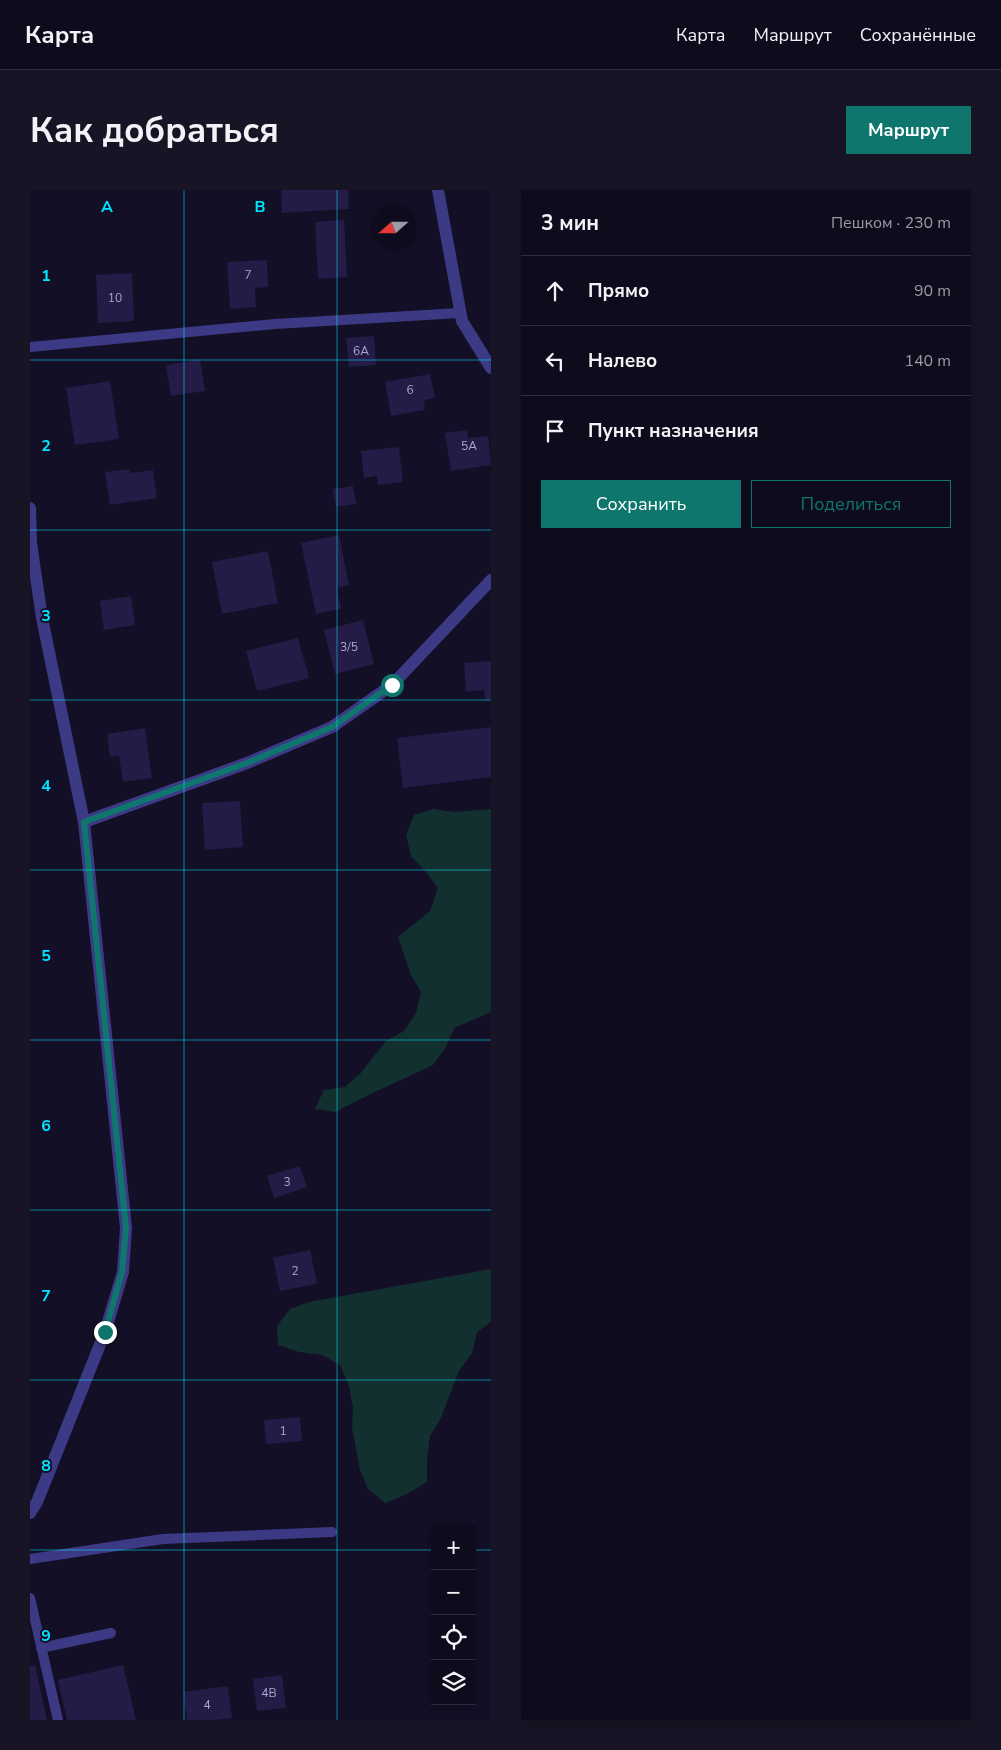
<!DOCTYPE html>
<html lang="ru">
<head>
<meta charset="utf-8">
<style>
	:root { --surface:#0e0b1c; --page:#171425; --text:#f1f3f6; --muted:#9b9ba3; --line:#2e2b3b; --accent:#0f766e }
	body { margin:0; font-family:"Nunito Sans",sans-serif; background:var(--page); color:var(--text) }
	.controls { position:absolute; right:15px; bottom:15px; display:grid; overflow:hidden; border-radius:0px; box-shadow:0 2px 12px #0003 }
	.controls button { width:45px; height:45px; display:grid; place-items:center; padding:0; border:0; border-bottom:1px solid var(--line); background:var(--surface); color:var(--text); font:25px sans-serif }
	.compass { position:absolute; left:341px; top:15px; width:45px; height:45px; border-radius:50%; background:var(--surface); box-shadow:0 2px 12px #0003; rotate:249deg }
	.stop { position:absolute; width:15px; height:15px; margin:-11px; border:4px solid #0f766e; border-radius:50%; background:#fff }
	.stop.end { background:#0f766e; border-color:#fff; box-shadow:0 1px 5px #0008 }
	.list { margin:0; padding:0; list-style:none }
	h2 { display:flex; justify-content:space-between; align-items:center; height:65px; margin:0; padding:0 20px; font-size:21px }
	h2 small { font-size:16px; font-weight:400; color:var(--muted) }
	.list li { display:grid; grid-template-columns:32px 1fr auto; gap:15px; align-items:center; box-sizing:border-box; height:70px; padding:0 20px; border-top:1px solid var(--line) }
	.list b { display:block; font-size:19px; white-space:nowrap }
	.list em { font-size:16px; font-style:normal; color:var(--muted) }
	.actions { display:flex; gap:10px; padding:15px 20px }
	.actions a { flex:1; padding:11px 0; border:1px solid var(--accent); border-radius:0px; text-align:center; font-size:18px; color:var(--accent) }
	.actions .main { background:var(--accent); color:#fff }
	.icon { flex:none; width:28px; height:28px; fill:none; stroke:currentColor; stroke-width:2; stroke-linecap:round; stroke-linejoin:round }
	.map { position:relative; flex:none; width:461px; height:1530px; overflow:hidden; border-radius:0px }
	header { display:flex; align-items:center; gap:30px; box-sizing:border-box; height:70px; padding:0 25px; background:var(--surface); border-bottom:1px solid var(--line) }
	header strong { font-size:24px }
	nav { display:flex; gap:28px; margin-inline-start:auto; font-size:18px }
	.intro { display:flex; align-items:center; justify-content:space-between; box-sizing:border-box; height:120px; padding:0 30px }
	h1 { margin:0; font-size:35px }
	.button { padding:12px 22px; border-radius:0px; background:var(--accent); color:#fff; font-size:18px; font-weight:700 }
	main { display:flex; gap:30px; padding:0 30px }
	aside { flex:1; background:var(--surface); border-radius:0px; box-shadow:0 2px 12px #0003 }
	.map>svg:first-child { display:block }
	.green { fill:#12302f }
	.building { fill:#241b47 }
	.lines { fill:none; stroke-linecap:round; stroke-linejoin:round }
	.lane { stroke:#3d3a85; stroke-width:10 }
	.street { stroke:#3d3a85; stroke-width:12 }
	.route { stroke:#0f766e; stroke-width:6 }
	.grid { fill:none; stroke:#00e5ff; stroke-width:1; stroke-opacity:0.55 }
	.labels { text-anchor:middle; dominant-baseline:central; stroke-width:4; stroke-linejoin:round; paint-order:stroke }
	.number-label { font-size:12px; fill:#aca6d1 }
	.grid-label { font-size:16px; text-anchor:middle; font-weight:bold; fill:#00e5ff; stroke:#130f26; stroke-width:4; stroke-linejoin:round; paint-order:stroke }
</style>
</head>
<body>
<header>
<strong>Карта</strong>
<nav><a>Карта</a><a>Маршрут</a><a>Сохранённые</a></nav>
</header>
<div class="intro"><h1>Как добраться</h1><a class="button">Маршрут</a></div>
<main>
<div class="map">
<svg width="461" height="1530" viewBox="0 0 461 1530">
	<rect width="100%" height="100%" fill="#130f26"/>
	<g class="green">
		<polygon points="403,619 424,622 461,619 461,822 424,838 416,857 403,875 345,902 305,922 285,919 294,900 315,897 330,884 356,851 374,841 386,823 391,802 381,785 368,747 400,721 408,698 395,681 381,666 376,645 384,625"/>
		<polygon points="461,1079 461,1132 447,1142 442,1163 429,1181 411,1228 400,1246 397,1270 397,1292 377,1304 355,1313 338,1299 330,1280 322,1238 323,1218 319,1196 310,1175 292,1165 269,1162 248,1155 247,1136 260,1119 279,1112"/>
	</g>
	<g class="building">
		<polygon points="251,0 318,0 319,19 252,23"/>
		<polygon points="314,30 317,87 288,89 285,32"/>
		<polygon points="237,70 238,97 225,98 226,117 200,119 197,72"/>
		<polygon points="102,83 104,131 68,133 66,85"/>
		<polygon points="344,146 346,175 319,177 316,148"/>
		<polygon points="170,169 175,201 141,206 136,175"/>
		<polygon points="400,184 405,208 394,210 395,220 361,226 355,192"/>
		<polygon points="80,191 89,249 45,255 36,198"/>
		<polygon points="437,240 438,248 458,246 461,275 421,281 415,243"/>
		<polygon points="369,257 373,292 348,295 347,286 334,288 331,261"/>
		<polygon points="100,279 100,283 123,280 127,308 80,315 75,282"/>
		<polygon points="323,296 326,314 306,317 303,299"/>
		<polygon points="309,345 319,395 307,398 311,419 286,424 271,353"/>
		<polygon points="238,361 248,413 192,424 182,372"/>
		<polygon points="101,406 105,435 74,440 70,411"/>
		<polygon points="333,430 344,474 305,484 294,440"/>
		<polygon points="268,448 279,488 227,501 216,461"/>
		<polygon points="461,471 461,509 455,510 454,500 436,502 434,473"/>
		<polygon points="461,537 461,587 373,598 367,548"/>
		<polygon points="115,538 122,588 93,592 89,566 80,567 77,544"/>
		<polygon points="210,611 213,657 175,660 172,613"/>
		<polygon points="270,976 277,997 244,1008 237,986"/>
		<polygon points="280,1060 287,1094 250,1101 243,1068"/>
		<polygon points="270,1227 272,1251 236,1254 234,1230"/>
		<polygon points="5,1475 17,1530 0,1530 0,1476"/>
		<polygon points="93,1475 106,1530 37,1530 28,1490"/>
		<polygon points="252,1485 256,1518 227,1521 223,1489"/>
		<polygon points="198,1496 202,1528 185,1530 157,1530 153,1502"/>
	</g>
	<g class="lines">
		<g class="lane">
			<polyline points="0,157 245,134 430,123"/>
			<polyline points="0,1369 133,1349 302,1342"/>
			<polyline points="0,1408 28,1530"/>
			<polyline points="11,1458 81,1443"/>
		</g>
		<g class="street">
			<polyline points="408,0 432,131 461,178"/>
			<polyline points="0,318 1,353 12,428 54,632 96,1038 93,1082 75,1142 7,1312 0,1323"/>
			<polyline points="54,632 217,573 302,537 362,495 461,390"/>
		</g>
	</g>
	<g class="lines">
		<polyline class="route" points="75,1142 92,1082 96,1038 54,632 217,573 302,537 362,495"/>
	</g>
	<path class="grid" d="M 154,0 L 154,1530M 307,0 L 307,1530M 0,170 L 461,170M 0,340 L 461,340M 0,510 L 461,510M 0,680 L 461,680M 0,850 L 461,850M 0,1020 L 461,1020M 0,1190 L 461,1190M 0,1360 L 405,1360M 442,1360 L 461,1360"/>
	<g class="labels">
		<g class="number-label">
			<text x="218" y="85">7</text>
			<text x="85" y="108">10</text>
			<text x="331" y="161">6А</text>
			<text x="380" y="200">6</text>
			<text x="439" y="256">5А</text>
			<text x="319" y="457">3/5</text>
			<text x="257" y="992">3</text>
			<text x="265" y="1081">2</text>
			<text x="253" y="1241">1</text>
			<text x="239" y="1503">4В</text>
			<text x="177" y="1515">4</text>
		</g>
	</g>
	<g class="grid-label">
		<text x="77" y="22">A</text>
		<text x="230" y="22">B</text>
		<text x="16" y="91">1</text>
		<text x="16" y="261">2</text>
		<text x="16" y="431">3</text>
		<text x="16" y="601">4</text>
		<text x="16" y="771">5</text>
		<text x="16" y="941">6</text>
		<text x="16" y="1111">7</text>
		<text x="16" y="1281">8</text>
		<text x="16" y="1451">9</text>
	</g>
</svg>
<div class="controls">
<button>+</button>
<button>−</button>
<button><svg class="icon" aria-label="locate" viewBox="0 0 24 24"><circle cx="12" cy="12" r="6"/><path d="M12 2v4M12 18v4M2 12h4M18 12h4"/></svg></button>
<button><svg class="icon" aria-label="layers" viewBox="0 0 24 24"><path d="M12 4l9 5-9 5-9-5zM3 14l9 5 9-5"/></svg></button>
</div>
<svg class="compass" viewBox="-18 -18 36 36"><path d="M0-13l5 13h-10z" fill="#e53935"/><path d="M0 13l5-13h-10z" fill="#9b9ba3"/></svg>
<div class="stop" style="left:362px;top:495px"></div>
<div class="stop end" style="left:75px;top:1142px"></div>
</div>
<aside>
<h2>3 мин<small>Пешком · 230 m</small></h2>
<ul class="list">
<li><svg class="icon" aria-label="ahead" viewBox="0 0 24 24"><path d="M12 20V5M6 11l6-6 6 6"/></svg><div><b>Прямо</b></div><em>90 m</em></li>
<li><svg class="icon" aria-label="left" viewBox="0 0 24 24"><path d="M17 20v-9H6M10 6l-5 5 5 5"/></svg><div><b>Налево</b></div><em>140 m</em></li>
<li><svg class="icon" aria-label="arrive" viewBox="0 0 24 24"><path d="M6 21V4h12l-3 4 3 4H6"/></svg><div><b>Пункт назначения</b></div></li>
</ul>
<div class="actions"><a class="main">Сохранить</a><a>Поделиться</a></div>
</aside>
</main>
</body>
</html>
